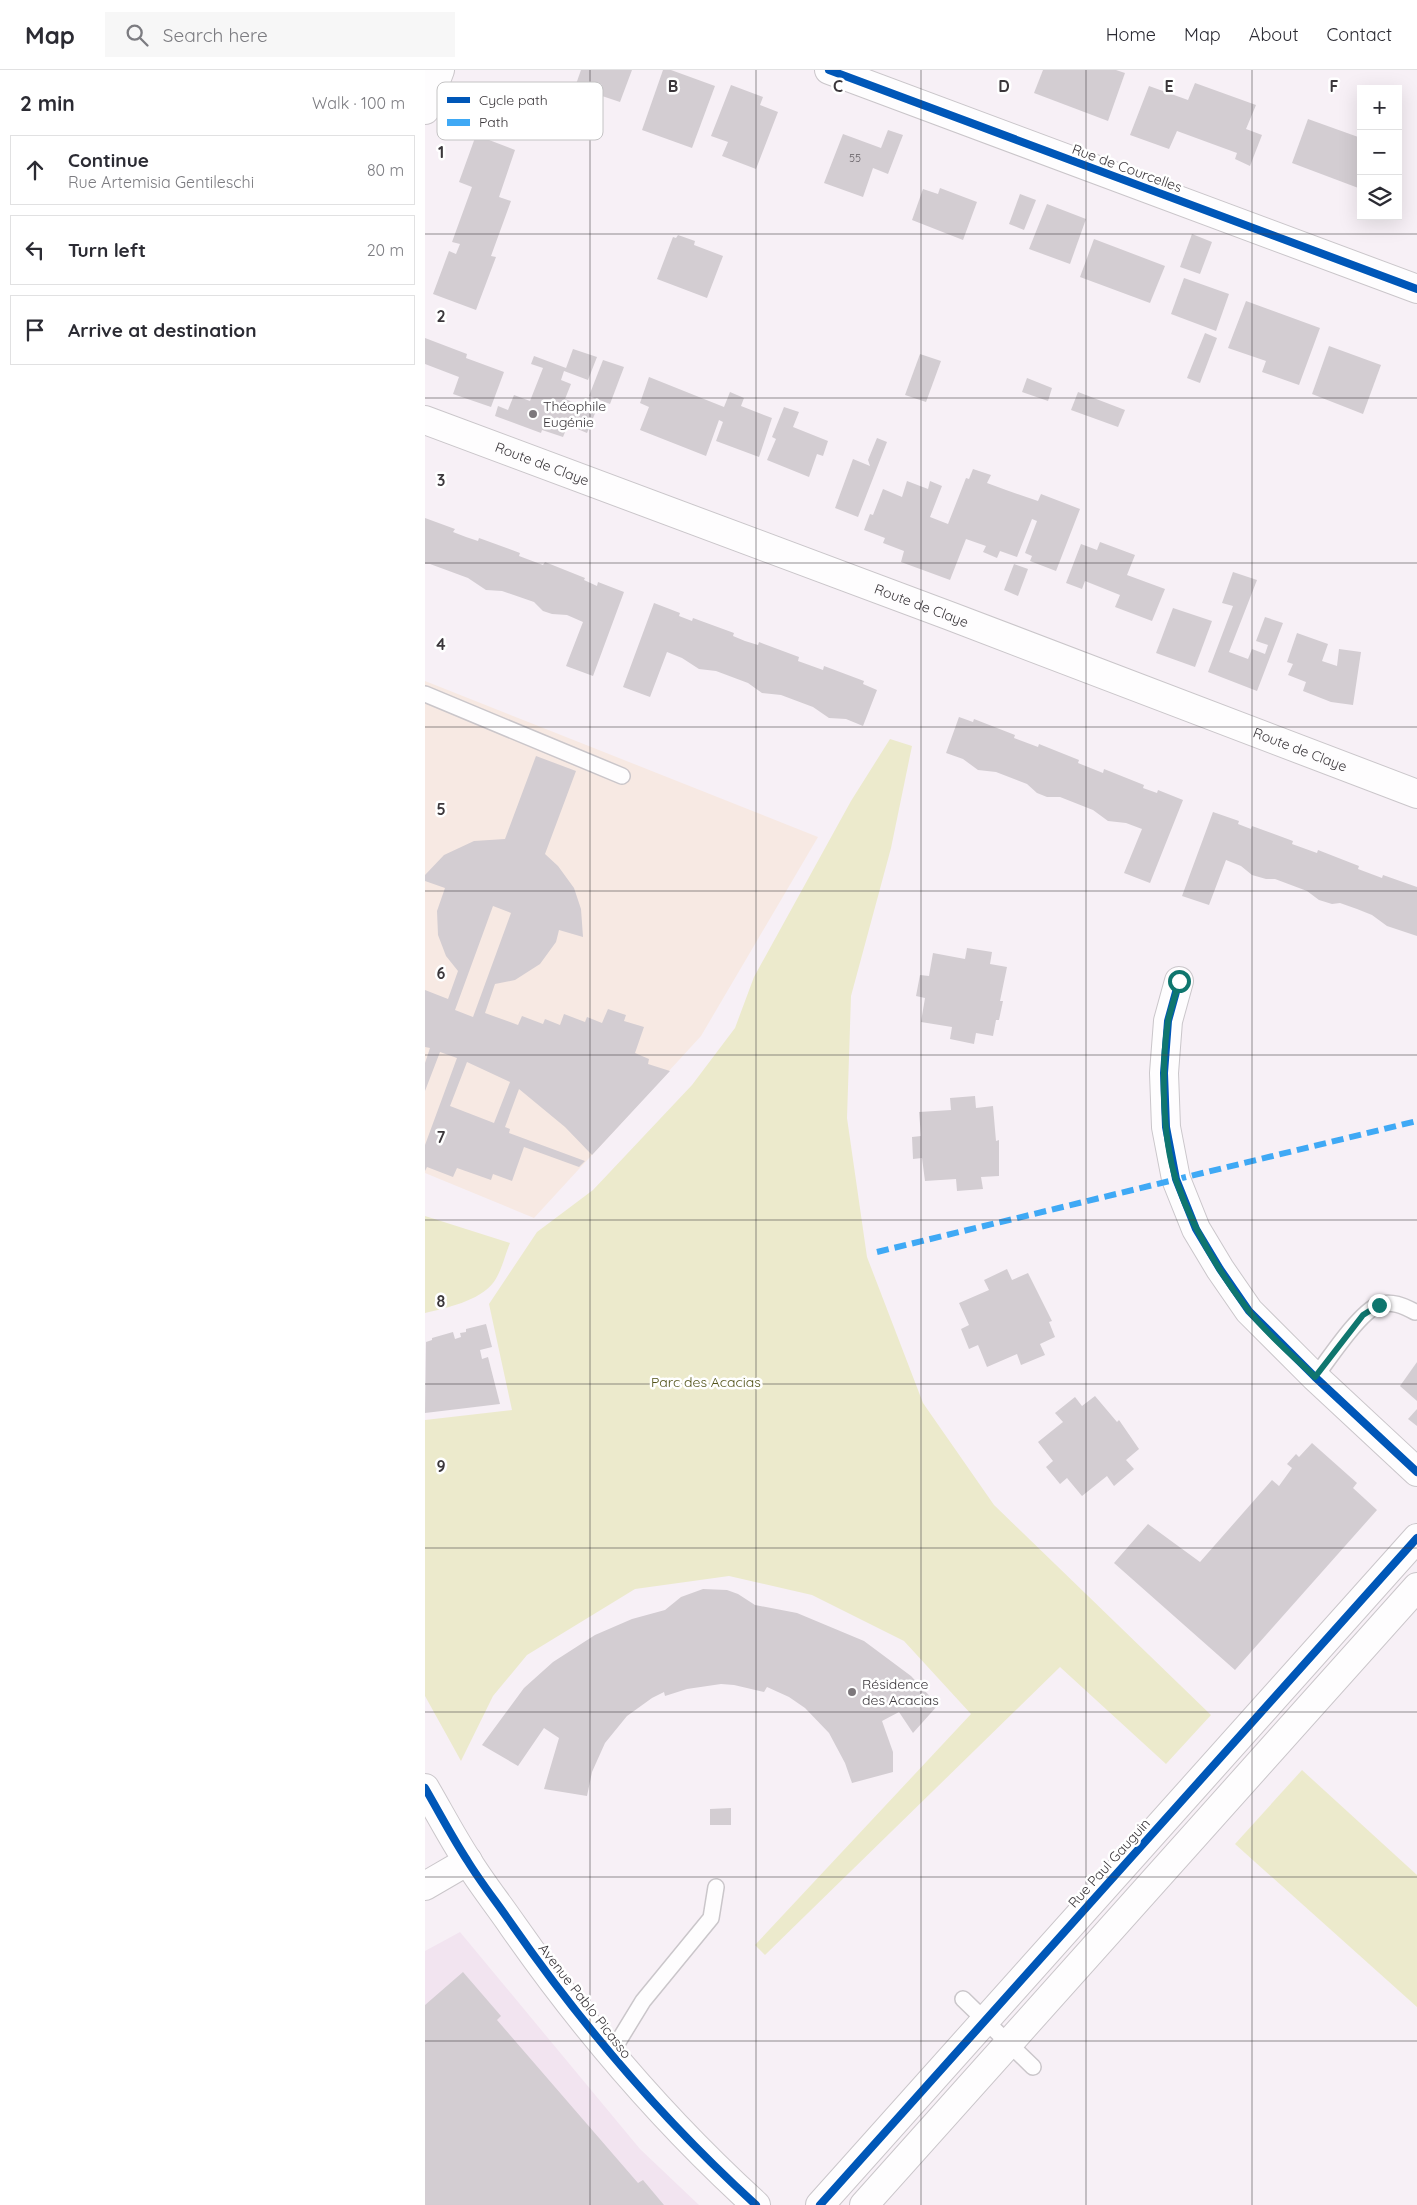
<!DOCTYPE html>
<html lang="en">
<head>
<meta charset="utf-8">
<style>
	:root { --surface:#fff; --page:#f7f7f7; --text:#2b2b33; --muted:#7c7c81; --line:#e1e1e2 }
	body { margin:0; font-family:Quicksand,sans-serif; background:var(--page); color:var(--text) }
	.controls { position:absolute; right:15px; top:15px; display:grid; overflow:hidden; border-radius:0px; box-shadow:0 5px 20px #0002 }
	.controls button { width:45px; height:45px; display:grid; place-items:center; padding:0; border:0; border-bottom:1px solid var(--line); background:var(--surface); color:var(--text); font:25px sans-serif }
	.stop { position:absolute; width:15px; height:15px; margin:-11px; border:4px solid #0f766e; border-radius:50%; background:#fff }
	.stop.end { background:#0f766e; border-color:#fff; box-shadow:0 1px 5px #0008 }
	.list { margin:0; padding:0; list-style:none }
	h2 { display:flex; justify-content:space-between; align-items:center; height:65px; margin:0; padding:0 20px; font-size:21px }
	h2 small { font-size:16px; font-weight:400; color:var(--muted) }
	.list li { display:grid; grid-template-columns:32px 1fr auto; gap:15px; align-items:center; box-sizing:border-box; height:70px; margin:0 10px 10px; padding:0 10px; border:1px solid var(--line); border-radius:0px }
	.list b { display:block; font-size:19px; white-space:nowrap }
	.list p { margin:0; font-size:16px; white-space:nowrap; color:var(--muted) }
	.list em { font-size:16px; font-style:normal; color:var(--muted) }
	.icon { flex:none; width:28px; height:28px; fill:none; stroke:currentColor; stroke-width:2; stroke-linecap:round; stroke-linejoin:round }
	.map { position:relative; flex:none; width:992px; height:2135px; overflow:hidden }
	header { display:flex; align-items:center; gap:30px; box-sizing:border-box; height:70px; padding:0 25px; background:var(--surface); border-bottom:1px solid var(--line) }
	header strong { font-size:24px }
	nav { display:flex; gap:28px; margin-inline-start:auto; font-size:18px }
	.search { width:350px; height:45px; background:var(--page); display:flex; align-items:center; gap:12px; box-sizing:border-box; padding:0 18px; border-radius:0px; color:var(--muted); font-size:19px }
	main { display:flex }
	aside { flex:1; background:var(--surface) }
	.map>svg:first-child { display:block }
	.built { fill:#f2e4f0 }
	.education { fill:#f7e9e3 }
	.green { fill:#eceacc }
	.building { fill:#d3cdd2; fill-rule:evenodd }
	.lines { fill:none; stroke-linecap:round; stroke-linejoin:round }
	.lane-casing { stroke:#cac6ca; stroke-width:18 }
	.street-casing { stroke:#cac6ca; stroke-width:30 }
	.secondary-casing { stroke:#cac6ca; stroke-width:30 }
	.lane { stroke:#fefdfe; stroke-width:15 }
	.street { stroke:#fefdfe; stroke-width:28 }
	.secondary { stroke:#fefdfe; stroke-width:28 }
	.quiet { stroke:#3fa9f5; stroke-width:6; stroke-dasharray:12 6; stroke-linecap:butt }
	.cycleway-casing { stroke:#fff; stroke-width:11 }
	.cycleway { stroke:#0057b8; stroke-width:8 }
	.route { stroke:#0f766e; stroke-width:6 }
	.grid { fill:none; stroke:#3b373b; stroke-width:1; stroke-opacity:0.55 }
	.poi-dot { fill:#7d787c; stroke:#fff; stroke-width:2 }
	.labels { text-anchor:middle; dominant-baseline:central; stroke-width:5; stroke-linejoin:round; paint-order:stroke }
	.number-label { font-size:11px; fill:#615c61 }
	.street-label { font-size:14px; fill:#3b373b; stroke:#fff }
	.poi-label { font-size:14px; fill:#3b373b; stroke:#fff; text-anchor:start }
	.park-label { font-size:14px; fill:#52531a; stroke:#fff }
	.key { fill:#fff; stroke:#c4c3c4; stroke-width:1 }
	.key-label { font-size:14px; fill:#3b373b }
	.grid-label { font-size:16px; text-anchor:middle; font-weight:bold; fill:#3b373b; stroke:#fff; stroke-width:5; stroke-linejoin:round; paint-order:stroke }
</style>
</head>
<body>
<header>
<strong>Map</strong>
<div class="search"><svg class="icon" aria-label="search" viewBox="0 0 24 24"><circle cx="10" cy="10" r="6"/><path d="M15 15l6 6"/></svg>Search here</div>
<nav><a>Home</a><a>Map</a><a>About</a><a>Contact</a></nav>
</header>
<main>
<aside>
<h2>2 min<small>Walk · 100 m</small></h2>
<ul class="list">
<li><svg class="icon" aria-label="ahead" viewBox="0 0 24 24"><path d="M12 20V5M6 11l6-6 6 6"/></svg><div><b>Continue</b><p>Rue Artemisia Gentileschi</p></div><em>80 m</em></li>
<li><svg class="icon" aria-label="left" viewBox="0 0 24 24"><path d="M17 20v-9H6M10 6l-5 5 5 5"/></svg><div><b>Turn left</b></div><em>20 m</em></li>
<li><svg class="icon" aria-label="arrive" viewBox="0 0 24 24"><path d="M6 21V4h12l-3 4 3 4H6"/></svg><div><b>Arrive at destination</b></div></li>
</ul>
</aside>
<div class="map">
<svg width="992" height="2135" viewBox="0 0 992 2135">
	<rect width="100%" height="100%" fill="#f7f0f6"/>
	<polygon class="built" points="35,1862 215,2079 274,2135 0,2135 0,1881"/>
	<polygon class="education" points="0,611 393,767 276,966 109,1148 0,1103"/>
	<g class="green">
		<polygon points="465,669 487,676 466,778 426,926 422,1048 442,1187 498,1333 569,1435 786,1645 741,1694 635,1597 340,1885 330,1875 546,1644 479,1571 387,1525 304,1506 210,1519 102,1585 68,1626 36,1691 0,1626 0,1350 87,1340 64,1234 112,1162 168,1120 267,1015 310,958 329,907 426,731"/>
		<path d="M 0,1146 L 85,1173 C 80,1185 76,1203 68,1213 C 54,1231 21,1238 0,1243 Z"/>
		<polygon points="877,1700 992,1805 992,1937 810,1774"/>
	</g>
	<g class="building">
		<polygon points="156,0 207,0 195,32 150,17"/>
		<polygon points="238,0 246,0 290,16 267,78 217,60"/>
		<polygon points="618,0 691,0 700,3 683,51 609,23"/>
		<polygon points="770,13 831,35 821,59 837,65 825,96 810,89 812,83 752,61 744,79 705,65 724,16 763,30"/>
		<polygon points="306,15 338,27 335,35 353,42 331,99 297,86 303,72 286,66"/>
		<polygon points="883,49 936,68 936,119 867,93"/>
		<polygon points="463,60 478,65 463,104 448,98 438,127 399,113 418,64 456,78"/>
		<polygon points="51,65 90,80 74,127 86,131 66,186 71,187 51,240 8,224 24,181 31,184 35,174 27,172 47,117 34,112"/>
		<polygon points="515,118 552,132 538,170 487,150 498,119 513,124"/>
		<polygon points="595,124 611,130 599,160 584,154"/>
		<polygon points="622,134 661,149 645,194 604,179"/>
		<polygon points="767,164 787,172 775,204 755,197"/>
		<polygon points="253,165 270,171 269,175 298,186 282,228 232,209 248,167 251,168"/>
		<polygon points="669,169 740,196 725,233 655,207"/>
		<polygon points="759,208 804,224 791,261 746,244"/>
		<polygon points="821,231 895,258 874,315 837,302 841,291 803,278"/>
		<polygon points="780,263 792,268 775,313 762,308"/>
		<polygon points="0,268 42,284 41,288 79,302 66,337 28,324 34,307 0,294"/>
		<polygon points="904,276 956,295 938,344 887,324"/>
		<polygon points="148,279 172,287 163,310 139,301 136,310 146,314 140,329 171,341 162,363 143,355 138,367 117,360 116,363 70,346 73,336 83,340 89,325 105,331 118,298 106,294 109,286 141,298"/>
		<polygon points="495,284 516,291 501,332 480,325"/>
		<polygon points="178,290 199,297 185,334 164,326"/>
		<polygon points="224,307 299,337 305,322 319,328 316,336 347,348 334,387 291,371 298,352 294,350 281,386 215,360 224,337 215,333"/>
		<polygon points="602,308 627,318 623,331 597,322"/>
		<polygon points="653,322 700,340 693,357 646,340"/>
		<polygon points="359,337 374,342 368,357 403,371 398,386 392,384 384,407 342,390 351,369 347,367"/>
		<polygon points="452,368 462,372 433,447 410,438 428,389 445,396 443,390"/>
		<polygon points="548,399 566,405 562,413 581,420 613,431 616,424 655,439 631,501 605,491 607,486 600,483 612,451 607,449 592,487 575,481 572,488 558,482 561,476 541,469 525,510 476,492 479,481 458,473 460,468 439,460 445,444 448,445 458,419 477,427 482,411 503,419 505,411 517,416 505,447 523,454 541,408 544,409"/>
		<polygon points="0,448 30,459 28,462 41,467 53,471 54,468 95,483 94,486 118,495 120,492 160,508 159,510 172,516 173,512 199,522 168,606 141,596 158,552 142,545 127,544 118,541 109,532 77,521 61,520 43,508 5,494 0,494"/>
		<polygon points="675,472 710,485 702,505 740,519 727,551 690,537 695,525 660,511 657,519 641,513 656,474 672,480"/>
		<polygon points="589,494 603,499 593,526 579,520"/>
		<polygon points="808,502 832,510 804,582 823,589 827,579 840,584 843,575 831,571 840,547 858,553 832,621 783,602 808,536 797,533"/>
		<polygon points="229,533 255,543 254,546 267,551 268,548 309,563 308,566 320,571 333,575 334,572 374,587 373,591 398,600 399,596 439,611 438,614 452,620 438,656 421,649 404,648 388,637 356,625 337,623 323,613 291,601 274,599 257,588 242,582 225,627 198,617"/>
		<polygon points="748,538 787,551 770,597 731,583"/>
		<polygon points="872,563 903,574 897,591 912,596 914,579 936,582 928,635 906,632 878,621 881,612 863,605 868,594 862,592"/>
		<polygon points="534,647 548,652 549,649 590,665 589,668 613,677 614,674 654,690 653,693 678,703 679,699 719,715 718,718 732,723 733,720 758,730 725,813 699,803 717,759 701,753 683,751 668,740 635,727 622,727 612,723 602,714 571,702 553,700 538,689 521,683"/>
		<path d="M 111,686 L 151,701 L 120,784 L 133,796 L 149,818 L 156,839 L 158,867 L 134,860 L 131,872 L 115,894 L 90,910 L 70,914 L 60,943 L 93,955 L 97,946 L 118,954 L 120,949 L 135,955 L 139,944 L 160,952 L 162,947 L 177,953 L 183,939 L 201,945 L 199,951 L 219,957 L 210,983 L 224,989 L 223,994 L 245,1001 L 167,1085 L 140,1057 L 94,1019 L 80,1057 L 85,1059 L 84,1063 L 160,1091 L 154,1097 L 99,1077 L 87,1111 L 68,1104 L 66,1110 L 32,1098 L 28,1107 L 2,1097 L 0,1101 L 0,1075 L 32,988 L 15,982 L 0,1021 L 0,993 L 5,978 L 0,977 L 0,920 L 23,929 L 33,901 L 21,886 L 13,865 L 12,841 L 20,818 L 0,811 L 0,805 L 19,785 L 49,771 L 80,769 ZM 68,836 L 86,843 L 48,947 L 30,940 ZM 42,992 L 85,1012 L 69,1053 L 25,1036 Z"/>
		<polygon points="788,742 814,751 813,754 826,759 827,756 868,771 867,774 892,783 893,780 934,796 933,799 957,808 958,805 992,817 992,866 962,856 947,845 932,839 915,833 907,834 894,830 882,821 850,809 841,809 827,805 816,796 801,790 784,835 757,826"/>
		<polygon points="542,878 567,882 565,894 582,897 575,931 578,931 574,950 571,950 568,966 551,963 549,974 525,969 527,957 496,952 500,928 491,926 495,905 504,906 508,883 540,889"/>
		<polygon points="550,1026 551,1038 568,1036 571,1071 574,1070 574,1106 556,1107 558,1119 532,1121 531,1109 500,1111 497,1088 488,1089 487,1067 496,1066 494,1042 526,1040 525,1028"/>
		<polygon points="582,1199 587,1210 603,1203 627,1251 624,1252 630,1267 615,1274 620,1285 596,1295 592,1284 562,1297 553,1275 544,1279 536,1259 544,1255 534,1233 564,1220 559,1210"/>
		<polygon points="61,1254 67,1277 55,1280 57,1289 63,1287 75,1334 0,1343 1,1272 7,1270 7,1268 28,1262 30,1269 36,1267 35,1263 41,1262 41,1259"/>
		<polygon points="992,1292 992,1331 975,1316"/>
		<polygon points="670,1326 692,1352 694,1350 714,1379 701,1390 709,1399 689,1416 682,1406 657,1426 642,1408 635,1414 621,1397 628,1391 613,1372 638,1352 630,1343 650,1327 657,1336"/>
		<polygon points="992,1339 992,1356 983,1349"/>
		<polygon points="887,1373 932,1413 928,1418 952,1440 810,1600 689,1493 723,1454 775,1492 847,1410 854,1416 867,1398 862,1394 871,1384 874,1387"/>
		<polygon points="278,1519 302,1520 313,1524 330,1535 372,1543 439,1571 486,1606 513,1635 488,1663 474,1642 457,1651 468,1682 468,1702 427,1713 420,1693 404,1663 380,1638 364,1627 342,1617 339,1622 309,1615 296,1614 262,1619 240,1626 239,1622 227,1628 202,1646 180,1673 167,1702 162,1726 119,1719 134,1668 119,1658 93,1696 57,1675 99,1618 128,1592 170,1565 207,1549 240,1540 256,1527"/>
		<polygon points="306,1738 306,1755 285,1755 285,1739"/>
		<polygon points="38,1902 76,1946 72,1950 213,2113 218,2110 239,2135 0,2135 0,1935"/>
	</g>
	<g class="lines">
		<defs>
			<g id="lane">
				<polyline points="0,624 197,706"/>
				<path d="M 890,1307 C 904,1289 933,1244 953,1235 C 966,1230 979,1236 990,1242"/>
				<polyline points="538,1929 608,1997"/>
				<polyline points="185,1985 218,1931 286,1848 291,1817"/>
			</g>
			<g id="street">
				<polyline points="404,0 992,219"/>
				<polyline points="0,40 15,0"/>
				<polyline points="754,911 743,951 739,1003 741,1057 751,1109 771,1159 795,1199 824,1241 890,1307 992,1402"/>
				<path d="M 0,1718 C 14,1742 27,1767 42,1790 C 56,1813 73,1834 88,1856 C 159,1958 239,2051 331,2135"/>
				<polyline points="0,1816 43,1791"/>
			</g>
			<g id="secondary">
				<path id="s1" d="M 0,350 L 525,546 L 992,724"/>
				<polyline points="395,2135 992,1468"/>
				<polyline points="439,2135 992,1517"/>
			</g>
		</defs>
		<use href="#lane" class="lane-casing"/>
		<use href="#street" class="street-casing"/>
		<use href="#secondary" class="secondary-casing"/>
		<use href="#lane" class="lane"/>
		<use href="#street" class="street"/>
		<use href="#secondary" class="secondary"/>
		<polyline class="quiet" points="452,1182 992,1051"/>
		<defs>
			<g id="cycleway">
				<polyline points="404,0 992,219"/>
				<polyline points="754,911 743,951 739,1003 741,1057 751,1109 771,1159 795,1199 824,1241 890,1307 992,1402"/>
				<path d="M 0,1718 C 14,1742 27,1767 42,1790 C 56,1813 73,1834 88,1856 C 159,1958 239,2051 331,2135"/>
				<polyline points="395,2135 992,1468"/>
			</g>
		</defs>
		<use href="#cycleway" class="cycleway-casing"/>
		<use href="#cycleway" class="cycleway"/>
	</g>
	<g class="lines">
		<path class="route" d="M 754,911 C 751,924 746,938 743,951 C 736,997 737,1066 751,1110 C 767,1157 793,1201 823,1240 C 841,1263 868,1286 890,1307 L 938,1245 L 954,1235"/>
	</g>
	<path class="grid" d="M 165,0 L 165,2135M 331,0 L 331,2135M 496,0 L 496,2135M 661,0 L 661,2135M 827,0 L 827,2135M 0,164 L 992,164M 0,328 L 992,328M 0,493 L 992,493M 0,657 L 992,657M 0,821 L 992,821M 0,985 L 992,985M 0,1150 L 992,1150M 0,1314 L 992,1314M 0,1478 L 992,1478M 0,1642 L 992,1642M 0,1807 L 992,1807M 0,1971 L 992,1971"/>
	<g class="poi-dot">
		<circle cx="108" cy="344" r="5"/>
		<circle cx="427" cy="1622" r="5"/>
	</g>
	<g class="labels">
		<g class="number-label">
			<text x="430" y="88">55</text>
		</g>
		<g class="street-label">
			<text transform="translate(702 98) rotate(20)">Rue de Courcelles</text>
			<text stroke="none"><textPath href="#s1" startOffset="125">Route de Claye</textPath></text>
			<text stroke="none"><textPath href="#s1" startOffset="530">Route de Claye</textPath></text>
			<text stroke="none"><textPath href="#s1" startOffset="935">Route de Claye</textPath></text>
			<text transform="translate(684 1793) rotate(-48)">Rue Paul Gauguin</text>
			<text transform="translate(160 1931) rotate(52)">Avenue Pablo Picasso</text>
		</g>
		<g class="poi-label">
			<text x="118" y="336">Théophile<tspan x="118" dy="16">Eugénie</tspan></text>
			<text x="437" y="1614">Résidence<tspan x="437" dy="16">des Acacias</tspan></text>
		</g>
		<g class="park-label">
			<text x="281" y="1312">Parc des Acacias</text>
		</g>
	</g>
	<rect x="12" y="12" width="166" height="58" rx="8" class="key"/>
	<rect x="22" y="27" width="23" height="6" fill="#0057b8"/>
	<rect x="22" y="49" width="23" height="7" fill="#3fa9f5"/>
	<g class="key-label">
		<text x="54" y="35">Cycle path</text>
		<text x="54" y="57">Path</text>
	</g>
	<g class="grid-label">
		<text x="248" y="22">B</text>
		<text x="413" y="22">C</text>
		<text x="579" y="22">D</text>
		<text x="744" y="22">E</text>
		<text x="909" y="22">F</text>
		<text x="16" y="88">1</text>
		<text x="16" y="252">2</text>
		<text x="16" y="416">3</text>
		<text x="16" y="580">4</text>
		<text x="16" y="745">5</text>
		<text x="16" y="909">6</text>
		<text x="16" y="1073">7</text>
		<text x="16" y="1237">8</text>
		<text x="16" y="1402">9</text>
	</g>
</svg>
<div class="controls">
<button>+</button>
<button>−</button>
<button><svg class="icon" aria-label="layers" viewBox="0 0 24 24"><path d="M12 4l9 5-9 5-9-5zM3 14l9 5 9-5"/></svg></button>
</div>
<div class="stop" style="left:754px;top:911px"></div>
<div class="stop end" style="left:954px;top:1235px"></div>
</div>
</main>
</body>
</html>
